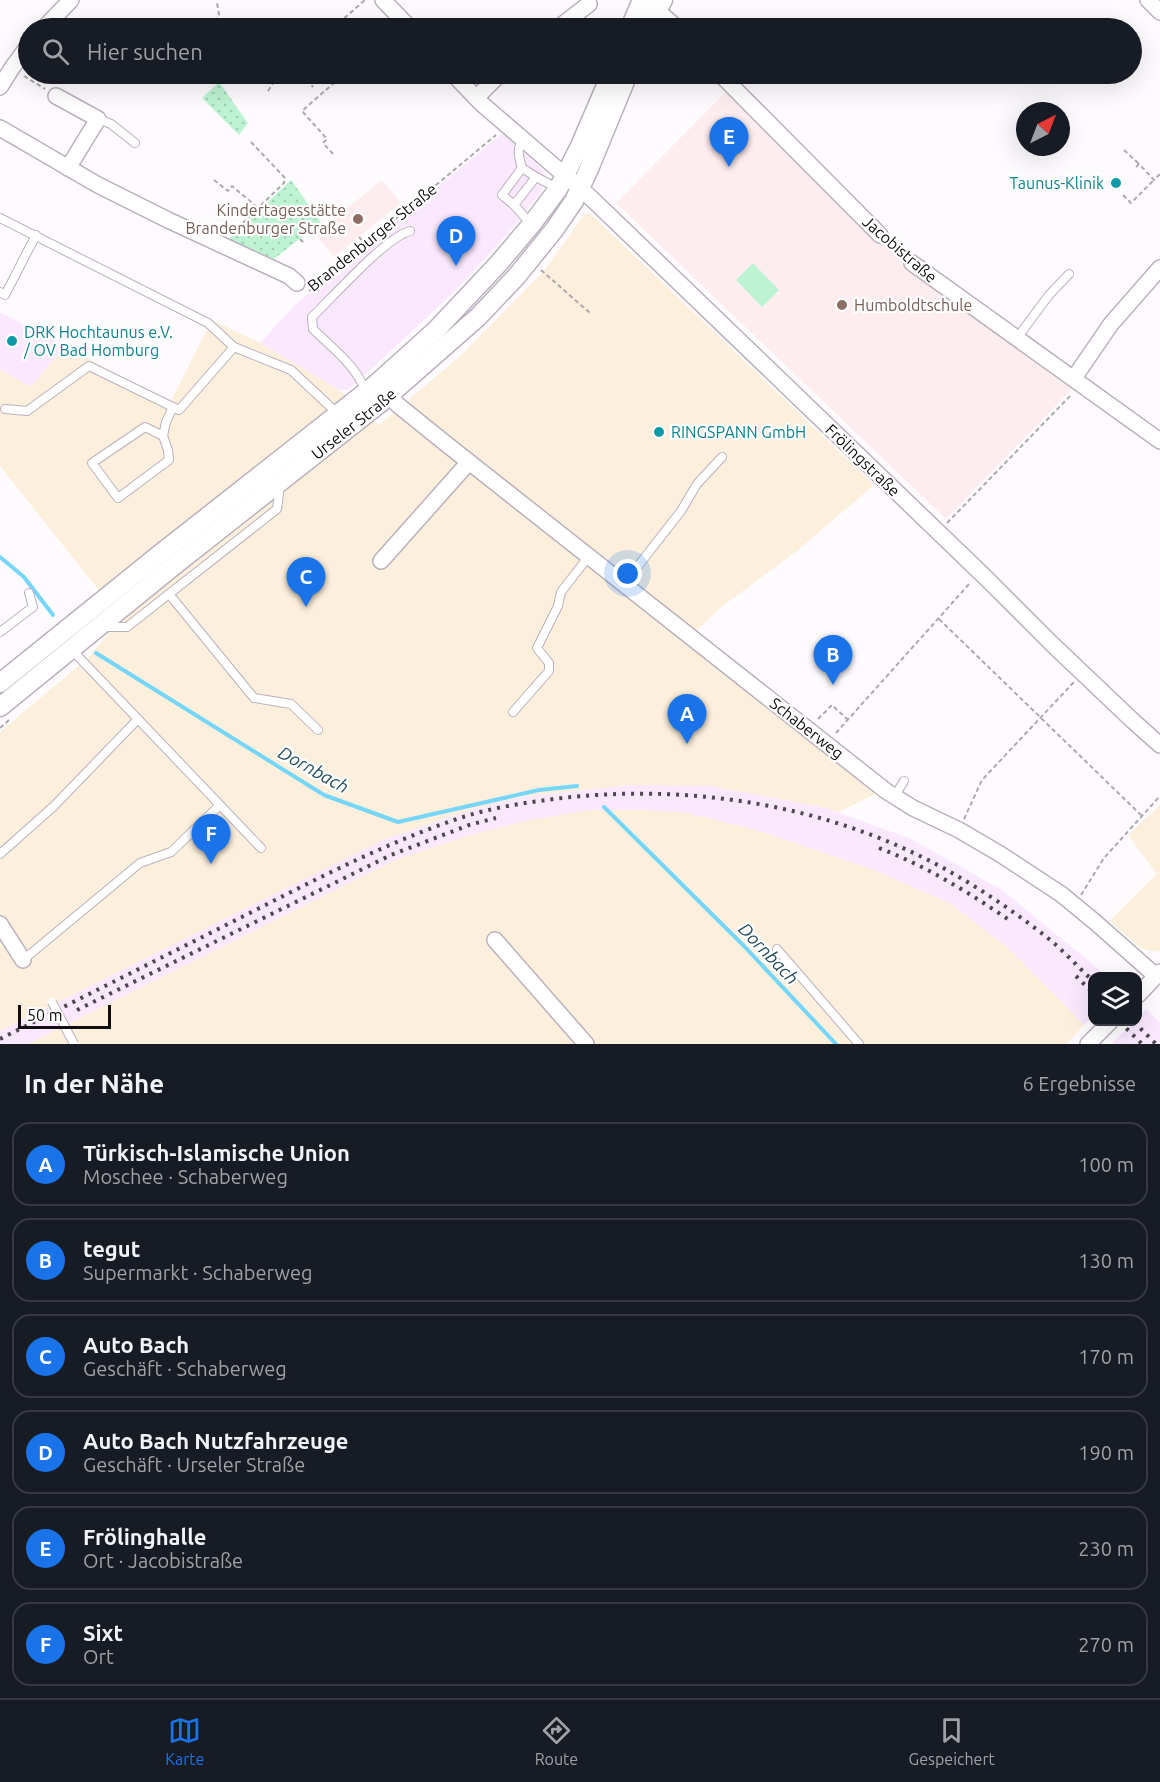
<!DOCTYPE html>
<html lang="de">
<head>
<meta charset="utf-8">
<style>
	:root { --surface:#171b24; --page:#20242c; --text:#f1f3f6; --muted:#9ea1a6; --line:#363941; --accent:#1a73e8 }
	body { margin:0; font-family:Ubuntu,sans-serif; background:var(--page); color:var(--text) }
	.controls { position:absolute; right:18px; bottom:18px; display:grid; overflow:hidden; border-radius:12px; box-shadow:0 6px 24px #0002 }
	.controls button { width:54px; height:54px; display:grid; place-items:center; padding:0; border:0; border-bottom:2px solid var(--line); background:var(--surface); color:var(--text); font:30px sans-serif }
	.compass { position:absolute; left:1016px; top:102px; width:54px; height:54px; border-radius:50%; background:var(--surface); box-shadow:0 6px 24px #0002; rotate:42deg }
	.scale { position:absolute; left:18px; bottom:15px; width:93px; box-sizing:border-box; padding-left:6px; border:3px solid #110d12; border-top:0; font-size:16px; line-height:21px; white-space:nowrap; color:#110d12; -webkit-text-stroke:4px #fff; paint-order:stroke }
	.you { position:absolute; left:628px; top:574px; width:21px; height:21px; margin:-15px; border:4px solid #fff; border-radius:50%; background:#1a73e8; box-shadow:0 0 0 9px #1a73e833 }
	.badge { display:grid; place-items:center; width:39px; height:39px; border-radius:50%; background:var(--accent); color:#fff; font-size:20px; font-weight:700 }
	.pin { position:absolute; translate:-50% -50px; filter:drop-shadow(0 2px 3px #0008) }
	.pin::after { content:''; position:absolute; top:32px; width:21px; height:18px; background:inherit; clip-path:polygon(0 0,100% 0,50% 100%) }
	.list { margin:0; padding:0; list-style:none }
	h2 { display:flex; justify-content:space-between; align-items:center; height:78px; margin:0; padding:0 24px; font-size:26px }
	h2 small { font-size:20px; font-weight:400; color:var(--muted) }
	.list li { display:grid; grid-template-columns:39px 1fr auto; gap:18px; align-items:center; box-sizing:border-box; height:84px; margin:0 12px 12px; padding:0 12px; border:2px solid var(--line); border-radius:18px }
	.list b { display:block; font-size:22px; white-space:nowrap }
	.list p { margin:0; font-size:20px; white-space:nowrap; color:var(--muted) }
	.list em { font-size:20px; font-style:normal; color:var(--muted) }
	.icon { flex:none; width:33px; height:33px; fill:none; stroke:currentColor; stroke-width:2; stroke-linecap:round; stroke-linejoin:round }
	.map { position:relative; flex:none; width:1160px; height:1044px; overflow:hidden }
	.search { position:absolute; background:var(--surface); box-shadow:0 6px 24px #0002; left:18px; right:18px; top:18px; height:66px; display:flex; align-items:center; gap:15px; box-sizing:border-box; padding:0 21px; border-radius:33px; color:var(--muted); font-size:22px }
	.sheet { height:654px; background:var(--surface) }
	nav { display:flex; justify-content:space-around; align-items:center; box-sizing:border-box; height:84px; border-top:2px solid var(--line); background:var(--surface); font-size:16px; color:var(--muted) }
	nav a { display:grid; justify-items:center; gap:3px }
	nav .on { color:var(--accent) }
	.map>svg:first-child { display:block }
	.built { fill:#f9e8fe }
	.industrial { fill:#fcf0dc }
	.education { fill:#feedee }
	.grass { fill:url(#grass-dots) }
	.pitch { fill:#bdf3d3 }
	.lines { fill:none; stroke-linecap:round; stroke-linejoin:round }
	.stream { stroke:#75d6f9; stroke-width:4 }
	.service-casing { stroke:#bbb0be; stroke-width:10 }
	.minor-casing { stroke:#bbb0be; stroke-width:18 }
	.tertiary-casing { stroke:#bbb0be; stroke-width:21 }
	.path { stroke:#aca9ad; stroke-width:2; stroke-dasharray:4.5 3; stroke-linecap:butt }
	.service { stroke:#fff; stroke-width:8 }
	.minor { stroke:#fff; stroke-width:15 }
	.tertiary { stroke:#fff; stroke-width:18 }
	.rail { stroke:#4c484d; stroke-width:4; stroke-dasharray:3 6; stroke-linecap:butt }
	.service-bridge-casing { stroke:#bbb0be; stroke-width:10; stroke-linecap:butt }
	.service-bridge { stroke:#fff; stroke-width:8 }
	.culture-dot { fill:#0f9aa8; stroke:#fff; stroke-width:2 }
	.education-dot { fill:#8d6e63; stroke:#fff; stroke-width:2 }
	.labels { text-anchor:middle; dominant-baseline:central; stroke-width:4.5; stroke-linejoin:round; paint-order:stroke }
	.culture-label { font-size:16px; fill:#0d838f; stroke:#fff; text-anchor:start }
	.education-label { font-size:16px; fill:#785e54; stroke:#fff; text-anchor:end }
	.street-label { font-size:16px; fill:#110d12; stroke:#fff }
	.water-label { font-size:18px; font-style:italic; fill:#244e5e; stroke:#fff }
</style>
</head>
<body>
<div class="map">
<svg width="1160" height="1044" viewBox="0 0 1160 1044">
	<defs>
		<pattern id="grass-dots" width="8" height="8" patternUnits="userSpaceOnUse" patternTransform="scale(1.5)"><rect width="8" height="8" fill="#bdf3d3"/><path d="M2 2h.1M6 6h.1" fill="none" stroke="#a1cfb4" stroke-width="1.8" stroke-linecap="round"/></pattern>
	</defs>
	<rect width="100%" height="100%" fill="#fdfbfe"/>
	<g class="built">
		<polygon points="503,133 543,170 545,175 544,184 540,193 516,224 457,289 368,372 348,390 339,390 260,343 295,305"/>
		<polygon points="0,312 65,346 31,387 0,370"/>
		<polygon points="630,785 711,786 826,808 911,839 1002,890 1107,976 1092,976 1092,1017 1084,1025 1008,948 949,903 876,871 763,832 530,820 470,835 395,860 28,1044 0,1044 0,1031 383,839 460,813 520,797"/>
		<polygon points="1146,1009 1160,1023 1160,1044 1115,1044 1113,1042 1134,1022 1138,1022 1138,1018"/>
	</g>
	<g class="industrial">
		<polygon points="588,213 591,214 874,485 798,550 720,608 699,628 687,645 877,793 839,812 826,808 711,786 630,785 520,797 460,813 383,840 0,1031 0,732 89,657 121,618 0,466 0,370 31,387 65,346 170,403 208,327 214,321 260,343 339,390 379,425 459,357 544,271 584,215"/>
		<polygon points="1160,805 1160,950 1156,952 1140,948 1110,921 1157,874 1128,835"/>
		<polygon points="590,810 644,810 688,813 763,832 876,871 949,903 1008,948 1084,1025 1067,1044 28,1044 395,860 470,835 530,820"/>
	</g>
	<g class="education">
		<polygon points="728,90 870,231 902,261 1074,387 946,519 616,203"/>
		<polygon points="382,180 401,203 334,257 315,234"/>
	</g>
	<g class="grass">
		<polygon points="219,82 248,123 239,135 202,98"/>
		<polygon points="291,180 321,222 274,259 229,239"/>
	</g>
	<polygon class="pitch" points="753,263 779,290 762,307 736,280"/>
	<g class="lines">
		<g class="stream">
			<polyline points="0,557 24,577 53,615"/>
			<polyline points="96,653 324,795 398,822 539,790 577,786"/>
			<polyline points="604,807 743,945 836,1044"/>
		</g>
		<defs>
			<g id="service">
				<polyline points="98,119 111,124 135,143"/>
				<path d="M 522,168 C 519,157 516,149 523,139"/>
				<polyline points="514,205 502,195 522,168 536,177"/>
				<polyline points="0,218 208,323 234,347"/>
				<polyline points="530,223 514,205 536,177 557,188"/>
				<polyline points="0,292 5,295 36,235"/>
				<polyline points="1017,338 1049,295 1069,274"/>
				<path d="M 365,391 C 357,366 331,347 313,329 L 312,317 C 332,298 386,237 410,231"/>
				<polyline points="5,409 27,411 89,366 179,410 234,347 291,370 337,413"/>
				<polyline points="163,436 145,427 92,463 118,498 169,460 168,450 163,436 166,422 173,407"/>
				<polyline points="624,584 681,511 697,484 722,457"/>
				<polyline points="169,594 254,698 291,704 318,730"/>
				<polyline points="104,627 127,627 277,509 280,486"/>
				<polyline points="0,632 33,607 29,593"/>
				<polyline points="72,650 261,848"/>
				<polyline points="513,712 549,671 549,663 537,648 558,606 561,592 589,556"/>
				<polyline points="894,797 904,781"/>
				<polyline points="0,854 54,806 138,719"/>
				<polyline points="777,949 859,1044"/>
				<polyline points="23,960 140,863 171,852 220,805"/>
			</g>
			<g id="minor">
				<polyline points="383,0 410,28"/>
				<polyline points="1148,0 1160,12"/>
				<polyline points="648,2 677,28"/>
				<polyline points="44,28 71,0"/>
				<polyline points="558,28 589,4"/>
				<polyline points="453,74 482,104 590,197 986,578 1051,643 1133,721 1160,745"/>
				<polyline points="720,74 880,235"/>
				<polyline points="0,87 12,68 28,46"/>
				<polyline points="56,96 98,119 68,168"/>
				<polyline points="476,98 500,74"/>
				<polyline points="0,128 98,185 168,220 289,276 297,283"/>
				<polyline points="912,263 1160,441"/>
				<polyline points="1074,378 1111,324 1160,268"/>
				<polyline points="381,388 398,405 445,443 886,791 913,808 959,830 1000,854 1061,894 1095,922 1156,976"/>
				<polyline points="381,561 469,462"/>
				<polyline points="0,924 23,960"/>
				<polyline points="495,940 586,1044"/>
				<polyline points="1138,995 1160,972"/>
				<polyline points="1088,1044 1110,1022"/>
			</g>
			<g id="tertiary">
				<polyline points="630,28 642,0"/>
				<polyline points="647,28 663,0"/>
				<polyline points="0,683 160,554 376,384 436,330 499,263 531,225 558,189 580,146 611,74"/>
				<path id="s1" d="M 0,707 L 171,568 L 379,404 L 478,317 L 516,277 L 554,230 L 574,201 L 589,169 L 628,74"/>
			</g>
		</defs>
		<use href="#service" class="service-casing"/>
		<use href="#minor" class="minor-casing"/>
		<use href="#tertiary" class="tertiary-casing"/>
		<g class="path">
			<polyline points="169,28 171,27"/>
			<polyline points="211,28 219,15 217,3"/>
			<polyline points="333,28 365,0"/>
			<polyline points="216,74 218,83"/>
			<polyline points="302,74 313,87"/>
			<polyline points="24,76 45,89"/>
			<polyline points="268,91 273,83 283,74"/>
			<polyline points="251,142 285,178 284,183 258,208"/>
			<polyline points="1124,150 1139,164"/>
			<polyline points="333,154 323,143 327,139 302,111 344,74"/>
			<polyline points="1136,167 1139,164 1154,180 1160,174"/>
			<polyline points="214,180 228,191 232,186 258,208 231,235"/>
			<polyline points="1123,195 1131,203 1154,180"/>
			<polyline points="359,237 365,244"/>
			<polyline points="300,239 304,243"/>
			<polyline points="890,243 903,255"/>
			<polyline points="541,270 590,313"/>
			<polyline points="309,291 496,135"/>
			<polyline points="947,523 1072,394"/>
			<polyline points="939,619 1142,816"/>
			<polyline points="818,719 832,705 848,720"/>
			<polyline points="0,728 9,720"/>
			<polyline points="836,733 970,583"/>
			<polyline points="964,819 982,780 1074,682"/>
			<polyline points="1081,895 1104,858 1160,796"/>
		</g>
		<use href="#service" class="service"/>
		<use href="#minor" class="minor"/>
		<use href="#tertiary" class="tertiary"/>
		<g class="rail">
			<path d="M 879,848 C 926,866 970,893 1012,922"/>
			<polyline points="1076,976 1092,992"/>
			<polyline points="77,1010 391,855 469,825 496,818"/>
			<polyline points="1120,1022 1142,1044"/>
			<polyline points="1134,1022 1156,1044"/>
			<path d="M 0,1039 C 79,999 157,960 236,920 C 309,883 382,844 460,818 C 490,808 523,803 554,799 C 690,782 834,805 954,874 C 985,892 1016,913 1044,935 C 1061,948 1076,965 1092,980"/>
		</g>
		<defs>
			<polyline id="service-bridge" points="52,1002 74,1044"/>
		</defs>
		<use href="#service-bridge" class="service-bridge-casing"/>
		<use href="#service-bridge" class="service-bridge"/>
	</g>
	<g class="culture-dot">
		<circle cx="1116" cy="183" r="6"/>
		<circle cx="12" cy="341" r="6"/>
		<circle cx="659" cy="432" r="6"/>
	</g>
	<g class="education-dot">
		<circle cx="358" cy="219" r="6"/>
		<circle cx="842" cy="305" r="6"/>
	</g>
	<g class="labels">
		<g class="culture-label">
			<text x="1104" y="183" text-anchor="end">Taunus-Klinik</text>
			<text x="24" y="332">DRK Hochtaunus e.V.<tspan x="24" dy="18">/ OV Bad Homburg</tspan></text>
			<text x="671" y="432">RINGSPANN GmbH</text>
		</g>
		<g class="education-label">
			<text x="346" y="210">Kindertagesstätte<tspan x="346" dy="18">Brandenburger Straße</tspan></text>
			<text x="854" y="305" text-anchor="start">Humboldtschule</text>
		</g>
		<g class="street-label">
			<text transform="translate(372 237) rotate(-39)">Brandenburger Straße</text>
			<text transform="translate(900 249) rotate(41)">Jacobistraße</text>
			<text stroke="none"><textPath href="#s1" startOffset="453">Urseler Straße</textPath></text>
			<text transform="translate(863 460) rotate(44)">Frölingstraße</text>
			<text transform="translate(807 728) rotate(38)">Schaberweg</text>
		</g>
		<g class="water-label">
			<text transform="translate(314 769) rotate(29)">Dornbach</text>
			<text transform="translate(769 953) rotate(46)">Dornbach</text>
		</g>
	</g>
</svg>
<div class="controls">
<button><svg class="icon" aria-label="layers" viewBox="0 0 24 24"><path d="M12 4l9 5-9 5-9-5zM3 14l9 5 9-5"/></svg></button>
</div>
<svg class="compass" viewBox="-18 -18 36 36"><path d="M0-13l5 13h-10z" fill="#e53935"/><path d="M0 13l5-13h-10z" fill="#9ea1a6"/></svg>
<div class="scale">50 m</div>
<div class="you"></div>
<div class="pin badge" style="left:687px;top:744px">A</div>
<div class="pin badge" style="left:833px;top:685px">B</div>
<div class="pin badge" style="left:306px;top:607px">C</div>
<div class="pin badge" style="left:456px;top:266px">D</div>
<div class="pin badge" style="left:729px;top:167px">E</div>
<div class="pin badge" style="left:211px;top:864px">F</div>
<div class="search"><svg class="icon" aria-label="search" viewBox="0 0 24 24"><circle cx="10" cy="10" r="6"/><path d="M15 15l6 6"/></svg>Hier suchen</div>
</div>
<section class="sheet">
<h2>In der Nähe<small>6 Ergebnisse</small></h2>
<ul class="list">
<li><span class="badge">A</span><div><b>Türkisch-Islamische Union</b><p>Moschee · Schaberweg</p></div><em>100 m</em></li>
<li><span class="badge">B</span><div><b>tegut</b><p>Supermarkt · Schaberweg</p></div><em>130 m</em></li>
<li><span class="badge">C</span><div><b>Auto Bach</b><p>Geschäft · Schaberweg</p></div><em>170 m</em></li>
<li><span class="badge">D</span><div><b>Auto Bach Nutzfahrzeuge</b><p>Geschäft · Urseler Straße</p></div><em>190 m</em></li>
<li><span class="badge">E</span><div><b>Frölinghalle</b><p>Ort · Jacobistraße</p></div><em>230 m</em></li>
<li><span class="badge">F</span><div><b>Sixt</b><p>Ort</p></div><em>270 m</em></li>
</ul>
</section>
<nav>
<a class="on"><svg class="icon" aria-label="map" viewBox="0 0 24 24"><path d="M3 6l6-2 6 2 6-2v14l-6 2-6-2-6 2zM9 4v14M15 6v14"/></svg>Karte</a>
<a><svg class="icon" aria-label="directions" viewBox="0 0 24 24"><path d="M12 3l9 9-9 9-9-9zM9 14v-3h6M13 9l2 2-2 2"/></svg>Route</a>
<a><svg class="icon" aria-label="saved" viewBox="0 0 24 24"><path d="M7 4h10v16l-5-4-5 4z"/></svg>Gespeichert</a>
</nav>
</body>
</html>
